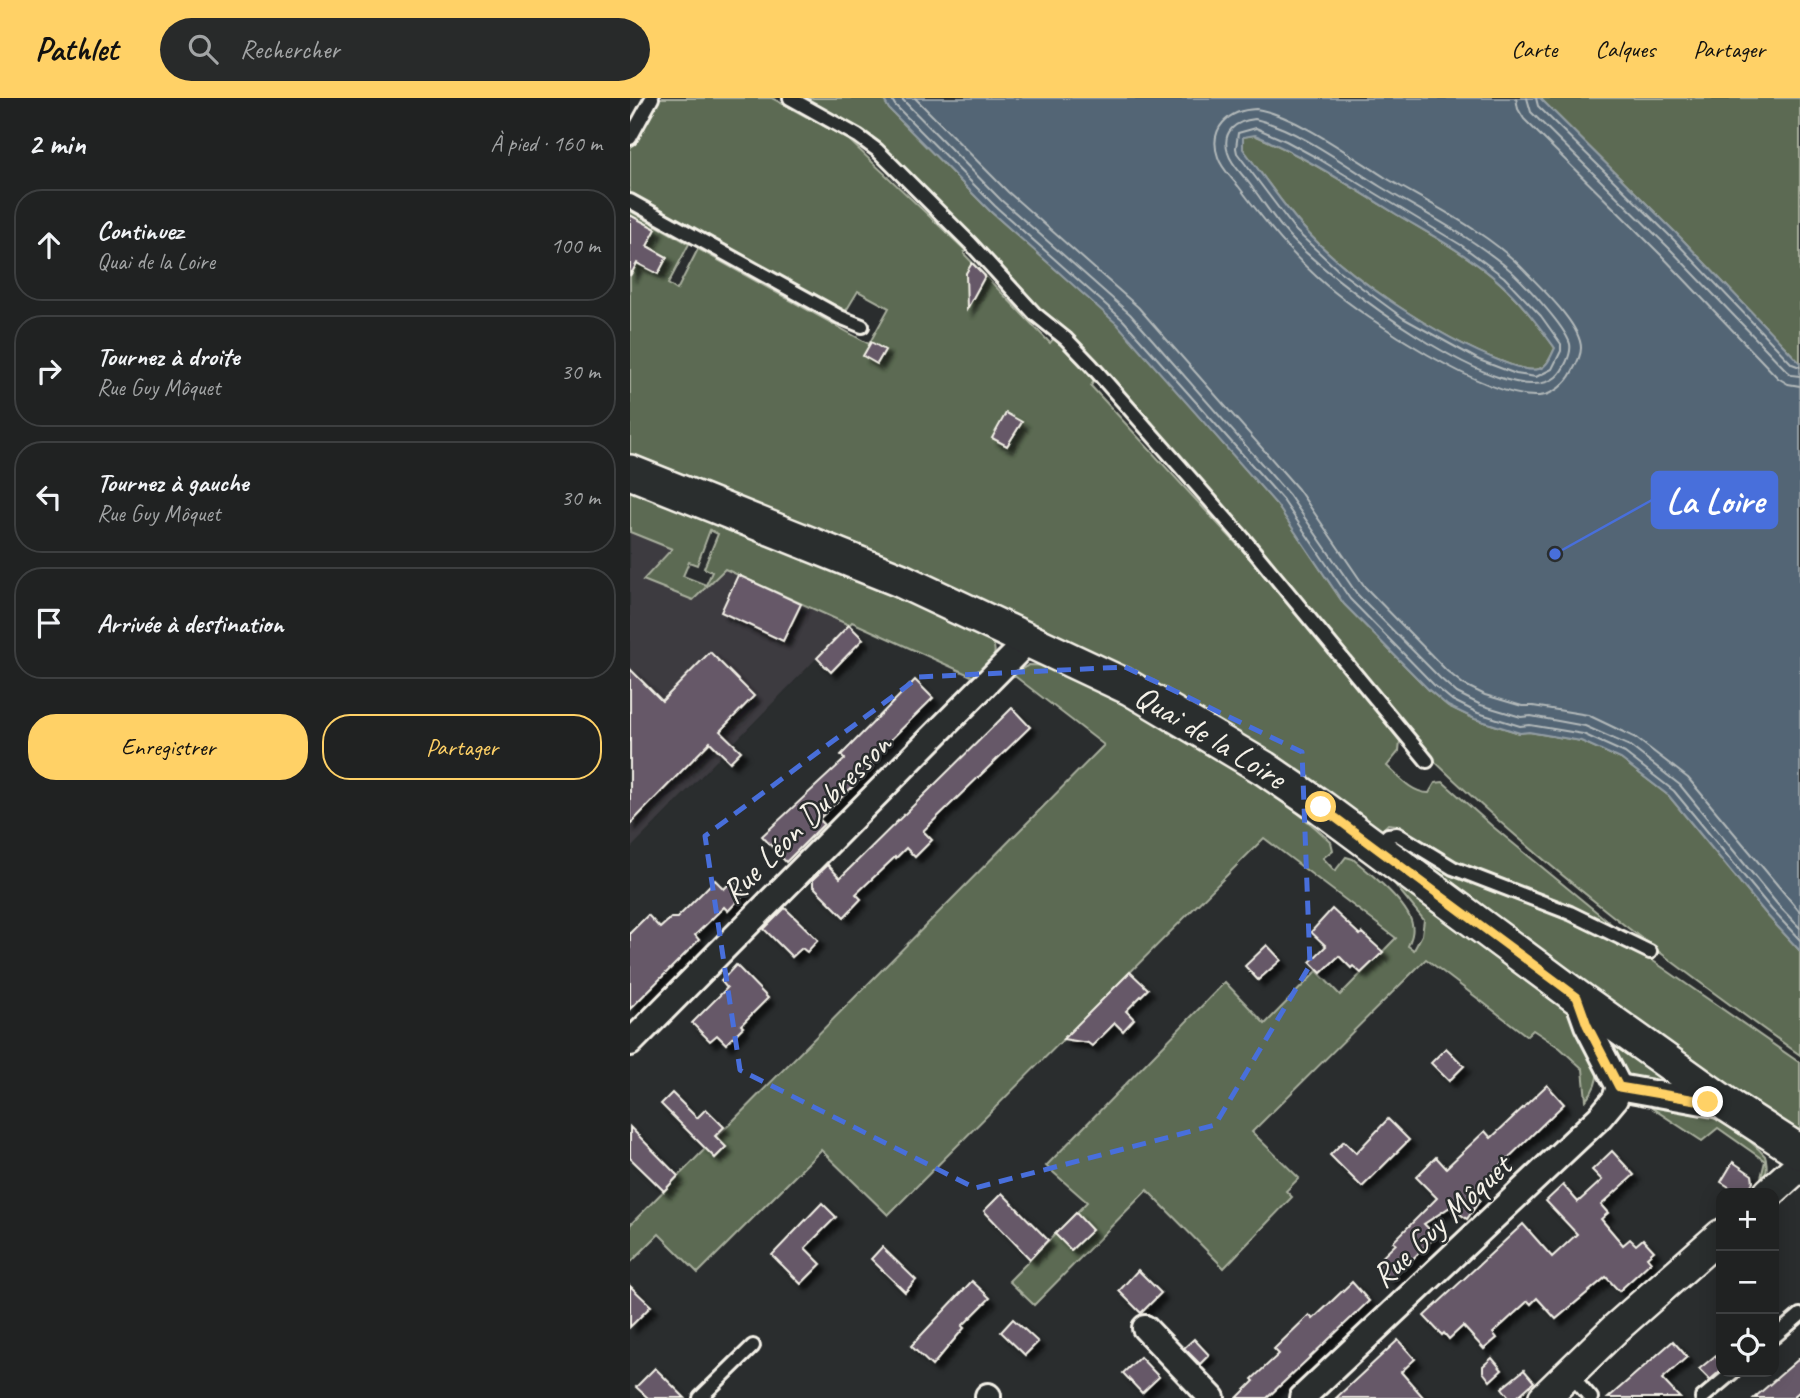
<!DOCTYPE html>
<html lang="fr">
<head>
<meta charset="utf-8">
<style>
	:root { --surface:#202222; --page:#282a2a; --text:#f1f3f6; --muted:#a2a4a5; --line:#3d3f40; --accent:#ffd166 }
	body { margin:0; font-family:Caveat,sans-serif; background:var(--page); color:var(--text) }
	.controls { position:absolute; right:21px; bottom:21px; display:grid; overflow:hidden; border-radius:14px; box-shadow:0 4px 18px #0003 }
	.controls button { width:63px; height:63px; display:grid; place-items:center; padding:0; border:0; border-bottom:2px solid var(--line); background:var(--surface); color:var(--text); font:35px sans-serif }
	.stop { position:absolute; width:21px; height:21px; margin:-16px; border:5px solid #ffd166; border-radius:50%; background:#fff }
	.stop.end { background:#ffd166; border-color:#fff; box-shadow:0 2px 7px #0008 }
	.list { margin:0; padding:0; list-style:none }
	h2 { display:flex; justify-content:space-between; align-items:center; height:91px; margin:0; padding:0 28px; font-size:30px }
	h2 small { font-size:23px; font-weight:400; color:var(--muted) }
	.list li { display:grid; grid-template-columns:46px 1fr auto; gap:21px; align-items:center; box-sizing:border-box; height:112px; margin:0 14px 14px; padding:0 14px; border:2px solid var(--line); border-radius:28px }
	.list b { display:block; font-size:26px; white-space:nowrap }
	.list p { margin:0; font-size:23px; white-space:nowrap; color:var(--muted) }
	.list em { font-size:23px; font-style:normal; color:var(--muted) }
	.actions { display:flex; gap:14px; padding:21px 28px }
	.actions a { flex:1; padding:16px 0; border:2px solid var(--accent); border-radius:28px; text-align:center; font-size:24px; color:var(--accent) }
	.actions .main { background:var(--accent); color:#111 }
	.icon { flex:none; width:38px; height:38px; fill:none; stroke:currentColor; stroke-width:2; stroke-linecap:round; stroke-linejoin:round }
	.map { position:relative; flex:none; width:1170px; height:1300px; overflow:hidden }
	header { display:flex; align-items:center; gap:42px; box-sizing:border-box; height:98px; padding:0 35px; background:var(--accent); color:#111 }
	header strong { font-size:33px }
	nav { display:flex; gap:38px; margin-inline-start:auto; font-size:24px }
	.search { width:490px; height:63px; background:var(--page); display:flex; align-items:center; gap:18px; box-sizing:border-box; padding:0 24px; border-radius:38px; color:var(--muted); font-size:26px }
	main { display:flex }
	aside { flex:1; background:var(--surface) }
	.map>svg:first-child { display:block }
	.built { fill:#3c3a3f }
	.green { fill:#5b6a52; stroke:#a8ae9d; stroke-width:2; fill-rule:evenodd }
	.water { fill:#526575; stroke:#939da3; stroke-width:2; fill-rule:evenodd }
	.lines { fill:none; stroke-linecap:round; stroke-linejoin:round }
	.shore { stroke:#b3b9ba; stroke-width:2 }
	.building { fill:#665967; stroke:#f4f1e8; stroke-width:2; filter:url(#shadow) }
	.service-casing { stroke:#f4f1e8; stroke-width:18 }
	.minor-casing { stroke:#f4f1e8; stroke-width:30 }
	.tertiary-casing { stroke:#f4f1e8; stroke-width:35 }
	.secondary-casing { stroke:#f4f1e8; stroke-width:38 }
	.service { stroke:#2a2d2e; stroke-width:12 }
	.minor { stroke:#2a2d2e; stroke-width:24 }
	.tertiary { stroke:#2a2d2e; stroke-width:30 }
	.secondary { stroke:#2a2d2e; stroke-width:33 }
	.route { stroke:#ffd166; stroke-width:9 }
	.marked { fill:none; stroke:#486fdb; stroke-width:5; stroke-dasharray:14 9; stroke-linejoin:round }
	.labels { text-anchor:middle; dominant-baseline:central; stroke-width:5; stroke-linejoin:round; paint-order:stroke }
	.street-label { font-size:33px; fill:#f4f1e8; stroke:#2a2d2e }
	.leader { fill:none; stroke:#486fdb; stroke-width:2.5 }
	.callout-dot { fill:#486fdb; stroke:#2a2d2e; stroke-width:2.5 }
	.callout { fill:#486fdb; stroke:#486fdb; stroke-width:2.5 }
	.callout-label { font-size:35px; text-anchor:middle; font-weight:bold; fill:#fff }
</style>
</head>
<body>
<header>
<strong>Pathlet</strong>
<div class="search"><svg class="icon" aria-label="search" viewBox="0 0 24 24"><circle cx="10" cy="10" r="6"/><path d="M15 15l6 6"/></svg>Rechercher</div>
<nav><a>Carte</a><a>Calques</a><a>Partager</a></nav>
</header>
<main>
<aside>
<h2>2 min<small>À pied · 160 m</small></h2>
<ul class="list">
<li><svg class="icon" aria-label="ahead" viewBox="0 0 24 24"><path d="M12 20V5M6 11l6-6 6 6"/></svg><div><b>Continuez</b><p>Quai de la Loire</p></div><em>100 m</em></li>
<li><svg class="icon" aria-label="right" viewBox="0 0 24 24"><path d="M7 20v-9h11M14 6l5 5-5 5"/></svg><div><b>Tournez à droite</b><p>Rue Guy Môquet</p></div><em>30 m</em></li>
<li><svg class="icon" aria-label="left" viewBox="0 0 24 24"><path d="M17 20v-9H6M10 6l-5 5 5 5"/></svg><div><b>Tournez à gauche</b><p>Rue Guy Môquet</p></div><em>30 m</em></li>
<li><svg class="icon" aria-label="arrive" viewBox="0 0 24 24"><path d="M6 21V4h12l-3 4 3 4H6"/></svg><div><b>Arrivée à destination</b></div></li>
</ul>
<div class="actions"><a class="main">Enregistrer</a><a>Partager</a></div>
</aside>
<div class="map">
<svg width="1170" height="1300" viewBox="0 0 1170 1300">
	<defs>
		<filter id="shadow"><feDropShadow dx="6" dy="6" stdDeviation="2" flood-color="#0009"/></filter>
	</defs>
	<rect width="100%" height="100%" fill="#2a2d2e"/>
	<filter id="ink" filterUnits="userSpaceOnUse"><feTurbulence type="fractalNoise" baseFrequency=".0143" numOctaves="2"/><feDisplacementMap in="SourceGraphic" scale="14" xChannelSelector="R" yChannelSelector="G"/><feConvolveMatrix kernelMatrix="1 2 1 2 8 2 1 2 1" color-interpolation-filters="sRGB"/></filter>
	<g filter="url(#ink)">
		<polygon class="built" points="0,434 43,451 14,482 63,502 95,471 219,527 0,751"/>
		<g class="green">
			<path d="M 28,0 L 142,0 L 218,41 L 335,152 L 334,156 L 420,245 L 424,240 L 464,282 L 461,288 L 636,478 L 770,643 L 769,653 L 757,668 C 769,679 782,695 799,695 L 805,685 L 813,684 L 862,728 L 991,834 L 831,767 L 767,727 L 758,726 L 748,736 L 647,664 L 0,360 L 0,113 L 59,146 L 38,186 L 47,192 L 68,151 L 239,246 L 259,210 L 228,193 L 216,213 L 0,97 L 0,51 Z"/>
			<path d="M 173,0 L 253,0 L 259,11 L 360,113 L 488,226 L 647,407 L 714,506 L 799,592 L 818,608 L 845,621 L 889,635 L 899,634 L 951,643 L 991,661 L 1039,698 L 1137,817 L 1170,853 L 1170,957 C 1039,864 910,767 795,654 L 440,235 C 427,225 414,216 403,205 C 345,149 297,83 233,35 C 214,21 193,11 173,0 Z"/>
			<polygon points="910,0 1170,0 1170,265 1050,139"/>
			<path d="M 624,37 C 677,59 724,91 773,120 C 806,140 842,159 870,185 C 891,204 909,227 925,250 C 921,258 918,268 909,271 C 899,274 883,268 873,264 C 809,240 716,179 671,127 C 650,103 632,76 613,51 L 613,39 Z"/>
			<path d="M 0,386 L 250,488 L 362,542 C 370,559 359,568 348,581 L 222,524 L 219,527 L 95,471 L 63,502 L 13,482 L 42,451 L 0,434 ZM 80,432 L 88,436 L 74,470 L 82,474 L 76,487 L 53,478 L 59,464 L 67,467 Z"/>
			<path d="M 399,567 L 423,568 L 434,573 C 526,623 624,671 701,744 L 703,752 L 693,760 L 705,773 L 716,759 L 723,761 C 739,774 778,805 782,826 C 784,834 781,841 778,848 L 784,852 L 792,837 L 794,822 L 758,778 L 934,909 C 944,923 963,953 967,970 C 969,981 963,994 956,1002 L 953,971 L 930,950 L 903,932 L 897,938 L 796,861 L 622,1034 L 669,1080 L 656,1093 L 662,1099 L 594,1170 L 517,1092 L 404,1207 L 379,1183 L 457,1104 L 416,1068 L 595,884 L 635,926 L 687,873 L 710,897 L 766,840 L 634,740 L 258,1117 L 191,1052 L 68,1175 L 29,1136 L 0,1165 L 0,1127 L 474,647 L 382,576 Z"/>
			<polygon points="762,742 769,743 1003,849 1170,965 1170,1036 1028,940"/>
			<polygon points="974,933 1044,985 997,978"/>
			<path d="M 1030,1006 C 1039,1007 1049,1007 1058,1009 C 1080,1015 1120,1040 1135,1058 C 1138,1068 1138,1077 1130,1084 L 1135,1063 L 1088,1030 L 1072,1043 L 1022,1010 Z"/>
		</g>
		<path class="water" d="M 253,0 L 910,0 L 1050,139 L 1170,265 L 1170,853 L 1137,817 L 1039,698 L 991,661 L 951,643 L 899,634 L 890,635 L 845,621 L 818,608 L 799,592 L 714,506 L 647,407 L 488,227 L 360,113 L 259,11 ZM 625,37 C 675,58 720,88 766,116 C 801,137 839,157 869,184 C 891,203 908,227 925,250 C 921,258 918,268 909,271 C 899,274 884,268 873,264 C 809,240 716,179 671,127 C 650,103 632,76 613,51 L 613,39 Z"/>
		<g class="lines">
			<g class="shore">
				<polyline points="261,0 265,7 365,108 493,222 653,402 720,501 804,587 822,602 848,615 890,628 900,627 953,636 995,655 1044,693 1142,812 1170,842"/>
				<polyline points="271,0 371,102 500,216 659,397 727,496 810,580 827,595 851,607 891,619 901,618 955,628 1000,648 1050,687 1148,807 1170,830"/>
				<polyline points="285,0 378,94 508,209 668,391 735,489 817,573 833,586 855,597 892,608 903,608 958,617 1006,640 1058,680 1170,814"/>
				<polyline points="886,0 888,11 894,21 1031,157 1148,280 1158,286 1170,288"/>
				<polyline points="897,0 901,14 1039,150 1156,272 1162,277 1170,278"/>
				<polyline points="906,0 908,8 1045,143 1162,266 1170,269"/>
				<path d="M 626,11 C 666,17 721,58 756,80 C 802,107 860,135 896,174 C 912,191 951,227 951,250 C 951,259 946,267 942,274 C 936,286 923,297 909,298 C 856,301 737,222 696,187 C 662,158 636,125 609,89 C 602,80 591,70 588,59 C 578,30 599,12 626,11 Z"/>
				<path d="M 625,21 C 668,31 714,66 751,89 C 794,115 842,139 880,172 C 894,185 935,228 940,246 C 942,256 933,273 926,279 C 878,319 696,178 661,140 C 645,123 633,103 619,85 C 612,76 601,66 598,55 C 591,33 606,23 625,21 Z"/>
				<polygon points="626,30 656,43 689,61 831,147 874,179 911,218 931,246 931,253 922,271 906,279 886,276 849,262 773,220 709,173 666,133 607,55 606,50 608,35"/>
			</g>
		</g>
		<g class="building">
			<polygon points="0,117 26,131 17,148 37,159 28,176 7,165 0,178"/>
			<polygon points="342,165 355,178 337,211 336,175"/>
			<polygon points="241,244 255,252 247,266 233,258"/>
			<polygon points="376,315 392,324 377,348 362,340"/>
			<polygon points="108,477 171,506 153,543 91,514"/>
			<polygon points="219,527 233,541 201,574 187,560"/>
			<polygon points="80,554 124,598 90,633 111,653 100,664 80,644 0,726 0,571 32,603"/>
			<polygon points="285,582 303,600 238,664 243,669 189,721 194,726 156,764 132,738 215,661 211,657"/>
			<polygon points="382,610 400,629 293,733 302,742 285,759 276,750 266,760 265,759 226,796 231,801 214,819 183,788 183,781 198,767 210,780"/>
			<polygon points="85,782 94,791 102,783 115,795 98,813 94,809 65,837 69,842 0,911 0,835 18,817 30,830 41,820 47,820"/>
			<polygon points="155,810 188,842 177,854 172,850 162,859 134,831"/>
			<polygon points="702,811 730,837 732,835 753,854 731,875 723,868 721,870 709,858 691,875 680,864 696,848 681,834"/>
			<polygon points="637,847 651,862 628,882 615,868"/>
			<polygon points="106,867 138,900 111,927 113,929 96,946 87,937 80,943 62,925 97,890 91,883"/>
			<polygon points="500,874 518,891 496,913 504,921 493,933 485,925 462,948 458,945 433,941"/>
			<polygon points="816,950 834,968 819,983 801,965"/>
			<polygon points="917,987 934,1006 842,1095 850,1102 837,1121 820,1109 794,1126 806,1138 761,1182 746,1165 766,1146 763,1144 807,1100 786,1079 806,1059 816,1070 855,1033 861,1040"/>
			<polygon points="42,995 67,1020 76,1011 94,1029 85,1038 96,1049 85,1060 31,1006"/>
			<polygon points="758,1021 779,1042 732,1089 700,1057 714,1043 726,1055"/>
			<polygon points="0,1029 48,1078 34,1093 0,1060"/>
			<polygon points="982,1053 1004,1077 971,1107 978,1115 971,1121 993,1147 1000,1141 1006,1147 1013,1141 1024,1153 1017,1159 1021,1164 989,1193 976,1179 926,1221 907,1200 901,1206 898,1203 863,1235 867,1240 854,1251 833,1228 819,1241 814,1235 812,1237 794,1218 893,1126 922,1159 947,1136 916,1103 933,1087 948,1104 972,1082 962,1072"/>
			<polygon points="1103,1064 1122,1077 1123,1084 1116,1095 1109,1095 1091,1084"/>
			<polygon points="372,1095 418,1142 400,1161 354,1113"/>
			<polygon points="192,1105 206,1119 175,1150 191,1166 171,1186 142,1157"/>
			<polygon points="446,1115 462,1132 441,1152 425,1136"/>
			<polygon points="252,1149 286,1182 275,1194 241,1161"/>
			<polygon points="508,1172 531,1195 511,1215 489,1193"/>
			<polygon points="342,1183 360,1200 332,1228 334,1230 302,1268 281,1248"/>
			<polygon points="722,1184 739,1203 637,1300 607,1300 624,1283 622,1281 649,1256 644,1251 679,1217 683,1221"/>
			<polygon points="0,1188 21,1208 0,1229"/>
			<polygon points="383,1221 408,1244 395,1257 371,1234"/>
			<polygon points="564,1241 579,1257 570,1266 554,1250"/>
			<polygon points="768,1242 785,1261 771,1274 794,1300 706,1300"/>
			<polygon points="1043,1243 1057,1259 1032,1281 1050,1300 978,1300"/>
			<polygon points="1085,1258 1091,1265 1091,1272 1080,1282 1069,1271"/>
			<polygon points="510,1259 529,1279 512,1295 493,1275"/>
			<polygon points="862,1260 872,1272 860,1283 853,1274 853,1268"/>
			<polygon points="1170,1260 1170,1293 1162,1300 1124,1300"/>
			<polygon points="25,1270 55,1300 18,1300 6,1289"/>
			<polygon points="894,1272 904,1284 886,1300 880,1300 872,1290"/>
		</g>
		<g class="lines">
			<defs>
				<g id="service">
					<polyline points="160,0 228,38 247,52 340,145 405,216 436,241 461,267 613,440 797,663"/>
					<polyline points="0,40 22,0"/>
					<polyline points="0,103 210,219 232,228"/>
					<polyline points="746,749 758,737 767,736 823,770 940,815 1020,854"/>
					<polyline points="1144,1239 1170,1217"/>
					<polyline points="940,1276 961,1300"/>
					<polyline points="70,1300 123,1248"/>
					<polyline points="1072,1300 1103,1274"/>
				</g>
				<g id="minor">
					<polyline points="0,945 388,553 396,539"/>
					<polyline points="989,989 1095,1008"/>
					<polyline points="515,1230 582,1300"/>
					<polyline points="358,1300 358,1298"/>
					<polyline points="672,1300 970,1019 985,1001 989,989 957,927 947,899"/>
				</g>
				<g id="tertiary">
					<polyline points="1139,1095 1170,1067"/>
					<polyline points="914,1300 986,1230 1091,1137"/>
				</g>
				<g id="secondary">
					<path id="s1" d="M 0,374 L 270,482 L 500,590 L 634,670 L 691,709 L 947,899 L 1099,1008 L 1170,1054"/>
				</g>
			</defs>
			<use href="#service" class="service-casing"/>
			<use href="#minor" class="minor-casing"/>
			<use href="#tertiary" class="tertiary-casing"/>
			<use href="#secondary" class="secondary-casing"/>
			<use href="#service" class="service"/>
			<use href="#minor" class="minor"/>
			<use href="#tertiary" class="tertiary"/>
			<use href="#secondary" class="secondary"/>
		</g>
	</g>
	<g class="lines" filter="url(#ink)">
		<polyline class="route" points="691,709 947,899 957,927 989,989 1078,1004"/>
	</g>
	<path class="marked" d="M 495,569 L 672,654 L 680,867 L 585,1027 L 345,1090 L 110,972 L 75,738 L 289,579 Z"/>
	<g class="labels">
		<g class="street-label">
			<text stroke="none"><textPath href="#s1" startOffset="639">Quai de la Loire</textPath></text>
			<text transform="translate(176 720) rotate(-45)">Rue Léon Dubresson</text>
			<text transform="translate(811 1123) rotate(-43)">Rue Guy Môquet</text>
		</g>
	</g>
	<path class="leader" d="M925 456L1022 402"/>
	<circle class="callout-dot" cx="925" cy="456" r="7"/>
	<rect class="callout" x="1022" y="374" width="125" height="56" rx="7"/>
	<g class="callout-label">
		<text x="1085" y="415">La Loire</text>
	</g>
</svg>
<div class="controls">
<button>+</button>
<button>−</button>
<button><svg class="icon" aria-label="locate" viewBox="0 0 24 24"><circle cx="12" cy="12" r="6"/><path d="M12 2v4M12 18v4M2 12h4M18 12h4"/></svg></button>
</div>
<div class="stop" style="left:691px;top:709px"></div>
<div class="stop end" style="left:1078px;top:1004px"></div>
</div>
</main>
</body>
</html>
